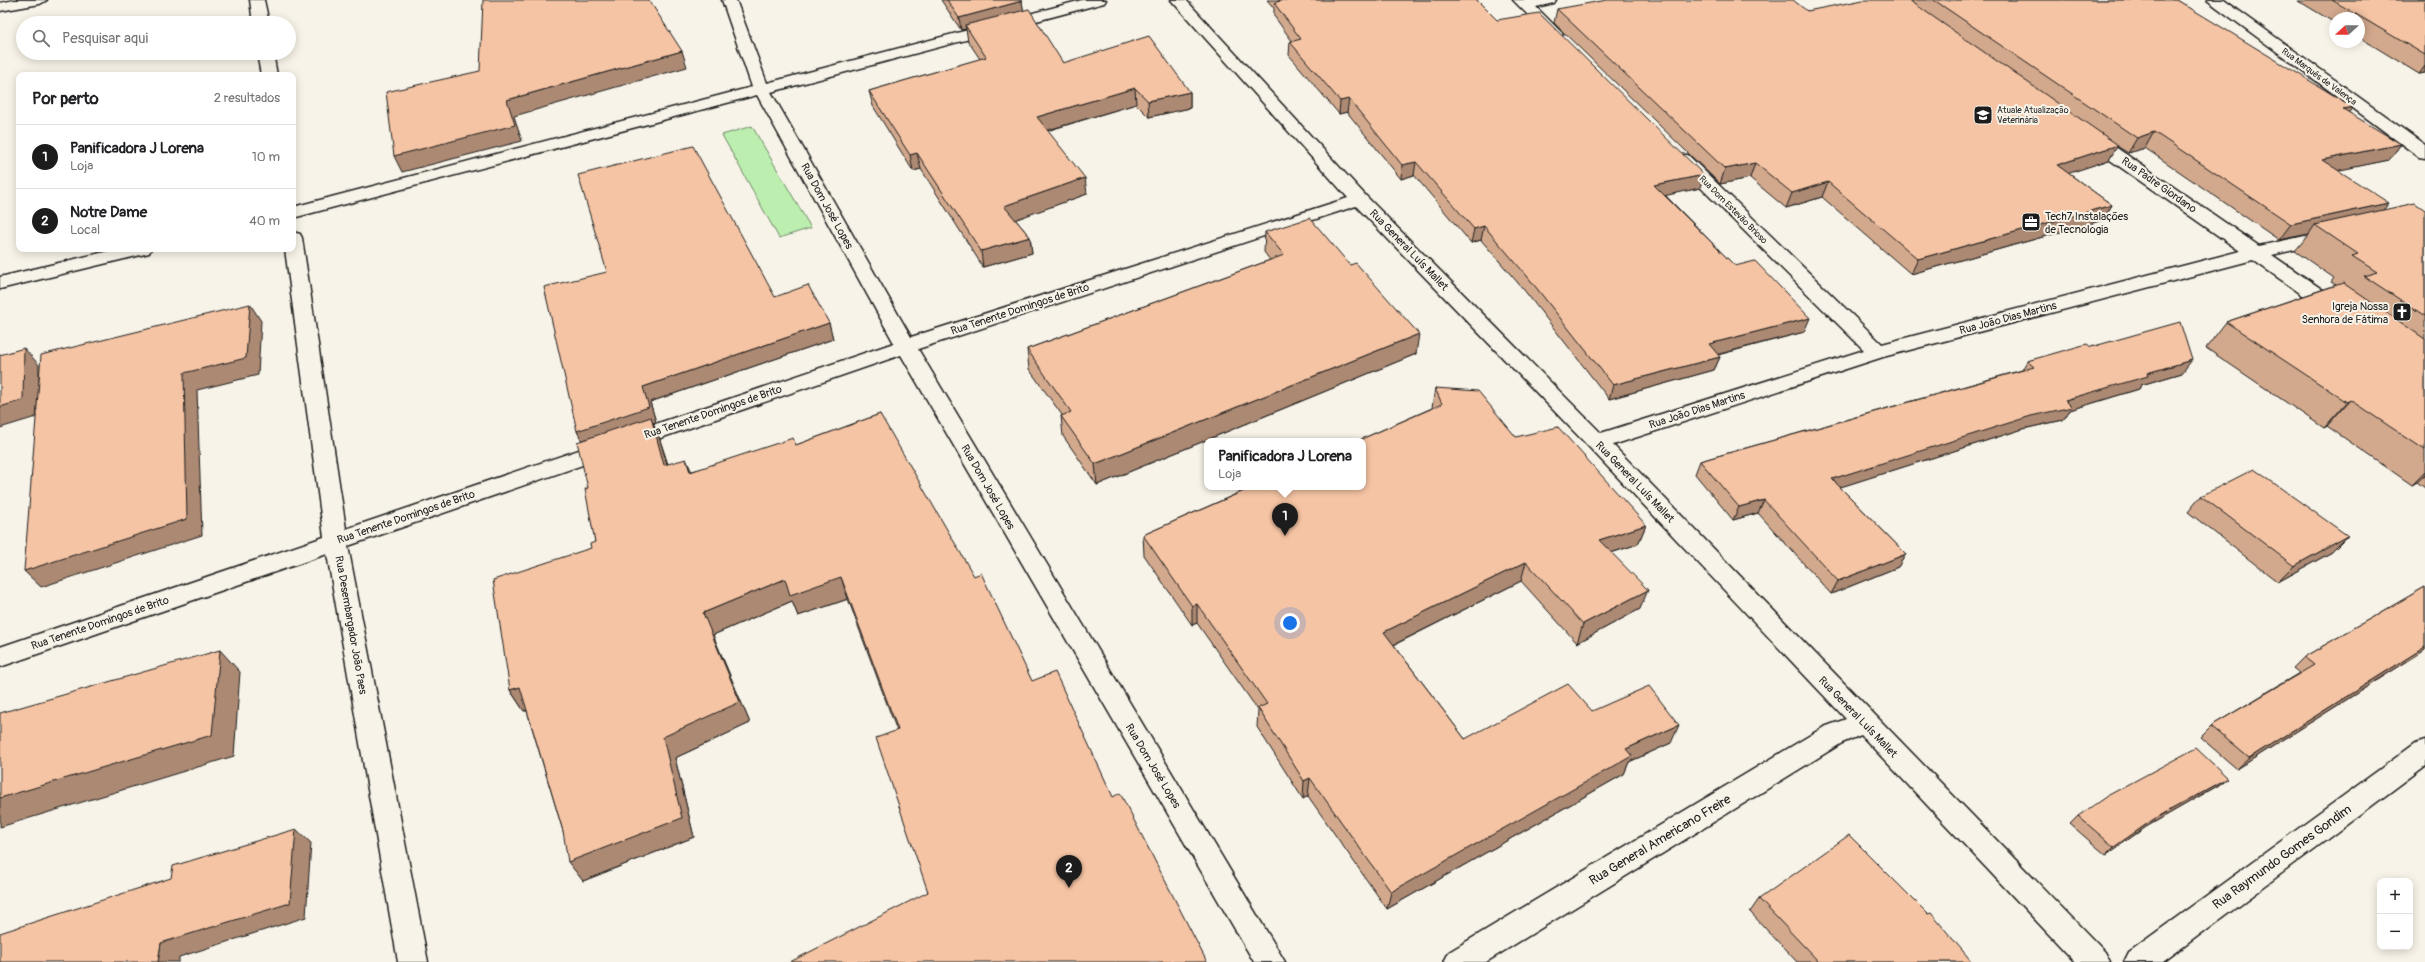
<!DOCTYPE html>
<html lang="pt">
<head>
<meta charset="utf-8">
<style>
	:root { --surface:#fff; --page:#f2f2f2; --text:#202124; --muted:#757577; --line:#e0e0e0; --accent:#1c1c1c }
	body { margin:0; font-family:Pangolin,sans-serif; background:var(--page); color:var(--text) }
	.controls { position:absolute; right:12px; bottom:12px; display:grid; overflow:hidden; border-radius:8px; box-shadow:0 2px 10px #0003 }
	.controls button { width:36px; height:36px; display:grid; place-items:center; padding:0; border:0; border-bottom:1px solid var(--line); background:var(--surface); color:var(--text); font:20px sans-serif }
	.compass { position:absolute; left:2329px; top:12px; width:36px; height:36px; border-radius:50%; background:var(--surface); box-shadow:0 2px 10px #0003; rotate:249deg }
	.you { position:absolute; left:1290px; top:623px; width:14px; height:14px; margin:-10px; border:3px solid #fff; border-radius:50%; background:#1a73e8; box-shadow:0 0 0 6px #1a73e833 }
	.badge { display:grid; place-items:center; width:26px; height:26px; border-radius:50%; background:var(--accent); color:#fff; font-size:13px; font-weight:700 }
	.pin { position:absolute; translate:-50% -33px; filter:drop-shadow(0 1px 2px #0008) }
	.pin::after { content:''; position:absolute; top:21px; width:14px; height:12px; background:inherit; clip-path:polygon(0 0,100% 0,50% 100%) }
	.popup { position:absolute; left:1204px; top:438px; width:162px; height:52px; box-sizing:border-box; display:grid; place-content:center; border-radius:8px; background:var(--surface); filter:drop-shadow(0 1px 3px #0005); font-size:13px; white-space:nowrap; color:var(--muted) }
	.popup b { font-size:15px; color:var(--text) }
	.popup::after { content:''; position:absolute; left:50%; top:100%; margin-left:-8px; border:8px solid transparent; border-top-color:var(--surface) }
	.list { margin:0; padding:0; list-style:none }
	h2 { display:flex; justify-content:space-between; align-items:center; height:52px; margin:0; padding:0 16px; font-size:17px }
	h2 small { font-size:13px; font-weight:400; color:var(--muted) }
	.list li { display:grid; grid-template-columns:26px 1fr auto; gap:12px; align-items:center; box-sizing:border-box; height:64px; padding:0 16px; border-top:1px solid var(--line) }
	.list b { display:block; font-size:15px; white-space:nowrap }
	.list p { margin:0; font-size:13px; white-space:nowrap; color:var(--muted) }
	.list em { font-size:13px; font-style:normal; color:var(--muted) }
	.icon { flex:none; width:22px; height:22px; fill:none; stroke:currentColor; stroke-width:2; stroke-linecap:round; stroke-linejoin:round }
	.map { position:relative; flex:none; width:2425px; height:962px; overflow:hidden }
	.search { position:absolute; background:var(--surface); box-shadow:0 2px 10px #0003; left:16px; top:16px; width:280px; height:44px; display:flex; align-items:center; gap:10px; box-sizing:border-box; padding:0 14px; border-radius:22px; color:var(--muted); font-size:15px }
	.panel { position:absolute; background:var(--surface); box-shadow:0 2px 10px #0003; left:16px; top:72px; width:280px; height:180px; border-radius:8px }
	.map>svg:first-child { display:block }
	.green { fill:#bcefaf; stroke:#6c8666 }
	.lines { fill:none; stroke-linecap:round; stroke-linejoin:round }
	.minor-casing { stroke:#1c1c1c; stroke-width:3 }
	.minor { fill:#f7f3e8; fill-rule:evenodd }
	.wall { fill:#d3a98d; stroke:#1c1c1c }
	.shaded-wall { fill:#ac8973; stroke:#1c1c1c }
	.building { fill:#f5c4a4; stroke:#1c1c1c }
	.labels { text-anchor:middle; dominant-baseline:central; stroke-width:4; stroke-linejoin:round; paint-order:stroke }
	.far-street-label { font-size:9px; fill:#1c1c1c; stroke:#f7f3e8 }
	.far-poi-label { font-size:9px; fill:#1c1c1c; stroke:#f7f3e8; text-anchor:start }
	.street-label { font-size:11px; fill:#1c1c1c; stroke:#f7f3e8 }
	.poi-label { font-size:11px; fill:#1c1c1c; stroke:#f7f3e8; text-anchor:start }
	.near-street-label { font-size:13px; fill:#1c1c1c; stroke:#f7f3e8 }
</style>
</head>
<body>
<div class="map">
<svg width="2425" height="962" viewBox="0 0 2425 962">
	<rect width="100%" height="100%" fill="#f7f3e8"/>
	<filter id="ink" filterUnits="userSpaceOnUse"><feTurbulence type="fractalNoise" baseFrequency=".025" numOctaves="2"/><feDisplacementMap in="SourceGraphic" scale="8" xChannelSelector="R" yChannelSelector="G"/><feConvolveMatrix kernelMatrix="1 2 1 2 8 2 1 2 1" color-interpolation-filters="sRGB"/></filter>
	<g filter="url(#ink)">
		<polygon class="green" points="752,126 811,228 779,238 722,135"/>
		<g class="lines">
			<defs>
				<g id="minor">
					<polygon points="14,0 47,0 40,4 0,11 0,3"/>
					<polygon points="250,0 264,0 269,23 253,23"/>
					<polygon points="722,0 736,0 767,83 1082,0 1106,0 1104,3 771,92 911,337 1348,198 1171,0 1186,0 1366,196 1601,433 1864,350 1676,163 1673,159 1676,155 1688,155 1882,344 2240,251 2083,141 2081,137 2083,133 2095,133 2259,246 2332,230 2338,232 2341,236 2338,240 2272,255 2345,305 2348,310 2345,315 2338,316 2331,315 2253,260 1883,357 1613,445 2105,952 2110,962 2075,962 1861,735 1842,743 1486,962 1444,962 1449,952 1824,727 1846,719 1589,447 1356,206 918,349 1285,962 1254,962 901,355 348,546 428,962 398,962 327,554 0,667 0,647 324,537 285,249 293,249 293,232 300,234 302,238 346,529 894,343 757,95 293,218 293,207 752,87"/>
					<polygon points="1513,0 1556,0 1554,3 1536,7 1563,34 1560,37 1550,37"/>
					<polygon points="2207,0 2224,0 2425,145 2425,158 2419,157"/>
					<polygon points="257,53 273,53 277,75 261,75"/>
					<polygon points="117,249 151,249 149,253 0,289 0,277"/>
					<polygon points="2425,740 2425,766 2163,962 2124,962 2129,952 2416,743"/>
				</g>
			</defs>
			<use href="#minor" class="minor-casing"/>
			<use href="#minor" class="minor"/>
		</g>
		<g class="wall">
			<polygon points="941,0 1022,0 1023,10 1063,63 1190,92 1190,108 1149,117 1136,104 1047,131 1087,194 1015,219 1030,237 1032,253 983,267 921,169 913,171 873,106 869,91 980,59 968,41 966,29 961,30"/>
			<polygon points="1267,0 1477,0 1497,20 1700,188 1665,195 1735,266 1804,332 1718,355 1720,357 1714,370 1609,399 1524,290 1481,240 1471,243 1414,175 1401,179 1347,112 1339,114 1289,55 1290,42 1292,41 1274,16 1274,8"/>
			<polygon points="1913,0 2177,0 2348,113 2401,144 2389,160 2338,170 2383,210 2425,210 2425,488 2417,482 2412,485 2327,426 2324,428 2206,348 2226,322 2336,285 2331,282 2334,278 2295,251 2309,234 2279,240 2145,148 2128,153 2117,146 2109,160 2068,173 2112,205 2103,220 1911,274 1822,197 1786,208 1750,178 1720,184 1554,23 1557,9 1807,11 1912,2"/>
			<polygon points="2297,0 2425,0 2425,73 2419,74 2359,37 2359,18 2335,18 2335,23"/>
			<polygon points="1265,232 1416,354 1097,485 1063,436 1061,416 1062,415 1029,369 1027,349 1270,260 1264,252"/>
			<polygon points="775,297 829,323 833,339 650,402 656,422 653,423 660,440 668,464 692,471 796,445 880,414 928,892 897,731 848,599 798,616 792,601 713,635 750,723 675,758 694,837 583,881 563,831 527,711 524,711 510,690 595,542 582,441 577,431"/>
			<polygon points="2091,347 2182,373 2141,385 2139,389 2070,410 2063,420 2023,429 1840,487 1906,554 1898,567 1831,594 1758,513 1733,520 1695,474 1700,461 2022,370 2027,361"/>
			<polygon points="1435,388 1516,437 1646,525 1638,544 1611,553 1640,609 1577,643 1521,581 1394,645 1465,739 1592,711 1671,743 1629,762 1624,774 1387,909 1308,796 1303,799 1257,727 1258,710 1197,623 1192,625 1144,555 1143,535 1432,408"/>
			<polygon points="2201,496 2332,552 2278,582 2188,512"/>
			<polygon points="2425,587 2425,650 2237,769 2200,737 2211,726 2299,673 2293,668 2304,657"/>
			<polygon points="2219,785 2146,827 2106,855 2070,824 2078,816"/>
			<polygon points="1759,899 1972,962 1797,962 1750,912"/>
		</g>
		<g class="shaded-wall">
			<polygon points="1022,1 1024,14 965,25 966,29 961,30 959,18"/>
			<polygon points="682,51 687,67 514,116 522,141 402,172 394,156 507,100"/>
			<polygon points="2425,66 2425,73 2419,74"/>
			<polygon points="1135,88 1136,104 1038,133 1037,117"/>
			<polygon points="1190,92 1190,108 1149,117 1148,101"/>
			<polygon points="1349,99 1347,112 1339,114 1340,101"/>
			<polygon points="2353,107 2342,122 2343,109"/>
			<polygon points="2154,132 2145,148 2128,153 2137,138"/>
			<polygon points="2401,144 2389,160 2311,176 2322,160"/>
			<polygon points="2118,145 2109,160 2049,180 2057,165"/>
			<polygon points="917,153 921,169 913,171 910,155"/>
			<polygon points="1416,162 1414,175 1401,179 1402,165"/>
			<polygon points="1755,163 1750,178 1720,184 1725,169"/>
			<polygon points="1704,175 1700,188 1650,199 1654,185"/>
			<polygon points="1085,178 1087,194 1006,223 1004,206"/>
			<polygon points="1828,182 1822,197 1786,208 1792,193"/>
			<polygon points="2389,203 2377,218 2315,225 2309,234 2279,240 2291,224"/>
			<polygon points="2112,205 2103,220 1911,274 1918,259"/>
			<polygon points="1484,226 1481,240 1471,243 1474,229"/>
			<polygon points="1030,237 1032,253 983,267 981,251"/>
			<polygon points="250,304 261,321 258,375 197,390 202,535 41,587 24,571 184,373"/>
			<polygon points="1810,318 1804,332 1704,358 1709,344"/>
			<polygon points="829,323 833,339 650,402 656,422 653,423 660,440 674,488 585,446 577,431 643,387"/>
			<polygon points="1419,334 1416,354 1097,485 1095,464"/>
			<polygon points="24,348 39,365 39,416 0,428 0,407"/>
			<polygon points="1720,357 1714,370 1609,399 1613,385"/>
			<polygon points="2192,360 2182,373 2141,385 2139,389 2070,410 2063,420 2023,429 1825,492 1832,479 2147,373"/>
			<polygon points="2350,400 2327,426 2324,428 2347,402"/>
			<polygon points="686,459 696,481 690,472"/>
			<polygon points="2425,472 2425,475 2417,482 2412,485"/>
			<polygon points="1764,500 1758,513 1733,520 1739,507"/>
			<polygon points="1646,525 1638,544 1592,559 1599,540"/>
			<polygon points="2348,536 2332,552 2278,582 2294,566"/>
			<polygon points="1906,554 1898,567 1831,594 1838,581"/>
			<polygon points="1526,562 1521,581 1381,651 1384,632"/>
			<polygon points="841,577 848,599 798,616 792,601 713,635 750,723 675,758 694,837 583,881 568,862 663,737 703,613 785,579"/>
			<polygon points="1648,590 1640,609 1577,643 1583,624"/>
			<polygon points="1197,604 1197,623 1192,625 1192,606"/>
			<polygon points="2425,647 2425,650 2237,769 2249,758"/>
			<polygon points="220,650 240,672 234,756 0,827 0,798"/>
			<polygon points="520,687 534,708 524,711 510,690"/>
			<polygon points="1679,725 1671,743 1629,762 1624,774 1387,909 1391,892 1626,749"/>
			<polygon points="1310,778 1308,796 1303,799 1304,781"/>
			<polygon points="2228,778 2219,785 2146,827 2106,855 2114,847 2154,819"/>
			<polygon points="296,829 311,843 306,917 179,957 179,962 158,962 161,943"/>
		</g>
		<g class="building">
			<polygon points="483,0 649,0 682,51 507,100 515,125 394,156 386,92 480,71"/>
			<polygon points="947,0 1022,0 1022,1 959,18"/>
			<polygon points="1279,0 1477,0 1497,20 1539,13 1704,175 1654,185 1735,266 1755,261 1810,318 1709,344 1720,357 1613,385 1527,276 1484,226 1474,229 1416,162 1402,165 1349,99 1340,101 1290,42 1301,39 1274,3 1280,1"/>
			<polygon points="1607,0 1793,0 1807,11 1863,0 1909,0 2118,145 2057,165 2112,205 1918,259 1828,182 1792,193 1755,163 1725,169 1557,9"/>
			<polygon points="1934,0 2177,0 2353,107 2343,109 2401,144 2322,160 2389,203 2291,224 2154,132 2137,138"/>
			<polygon points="2332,0 2425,0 2425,55"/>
			<polygon points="1029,9 1063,63 1149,36 1190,92 1148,101 1135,88 1037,117 1085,178 1004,206 1030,237 981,251 917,153 910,155 869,91 986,57 965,25"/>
			<polygon points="693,146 775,297 808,285 829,323 643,387 649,407 577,431 544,287 607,272 578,175"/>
			<polygon points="2415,203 2425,210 2425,316 2364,276 2377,272 2352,256 2358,254 2315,225"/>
			<polygon points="1310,218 1350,265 1356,263 1419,334 1095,464 1061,416 1071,412 1027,349 1284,255 1265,232"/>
			<polygon points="2343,283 2425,339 2425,450 2350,400 2347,402 2226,322"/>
			<polygon points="250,304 246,358 184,373 187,519 24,571 41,355"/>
			<polygon points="2180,322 2192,360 2147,373 2148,376 2065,400 2072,407 2031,416 1832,479 1906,554 1838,581 1764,500 1739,507 1700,461 2034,367 2027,361 2087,344 2091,347"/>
			<polygon points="24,348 23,400 0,407 0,355"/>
			<polygon points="1435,388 1478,391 1516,437 1558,427 1646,525 1599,540 1648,590 1583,624 1526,562 1384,632 1465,739 1568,684 1592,711 1649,686 1679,725 1626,749 1632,756 1391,892 1310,778 1304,781 1258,708 1267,704 1197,604 1192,606 1143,535 1253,487 1363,487 1363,441 1357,441 1442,404"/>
			<polygon points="880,414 974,576 981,573 1032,681 1055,672 1113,797 1120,793 1207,962 790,962 928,892 876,738 898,730 841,577 790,595 785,579 703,613 740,702 663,737 682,818 568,862 563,831 520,687 510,690 493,580 591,548 590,544 595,542 585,489 588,488 577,442 651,417 664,465 686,459 690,472 793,438 796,445"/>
			<polygon points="2254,469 2348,536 2294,566 2201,496"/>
			<polygon points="2425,587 2425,647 2249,758 2211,726 2314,665 2304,657"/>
			<polygon points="220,650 212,735 0,798 0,713"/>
			<polygon points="2196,748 2228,778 2154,819 2114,847 2078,816 2107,796"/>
			<polygon points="296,829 290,903 161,943 158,962 0,962 0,933 171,878 173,866"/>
			<polygon points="1849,835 1928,914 1931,913 1972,962 1819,962 1759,899"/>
		</g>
	</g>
	<defs>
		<symbol id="university-square" viewBox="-11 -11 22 22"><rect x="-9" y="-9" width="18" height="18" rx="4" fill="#1c1c1c" stroke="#f7f3e8"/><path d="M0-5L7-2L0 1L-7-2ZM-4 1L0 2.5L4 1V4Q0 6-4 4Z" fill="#fff"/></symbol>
		<symbol id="office-square" viewBox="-11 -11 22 22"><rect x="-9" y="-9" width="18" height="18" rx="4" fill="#1c1c1c" stroke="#f7f3e8"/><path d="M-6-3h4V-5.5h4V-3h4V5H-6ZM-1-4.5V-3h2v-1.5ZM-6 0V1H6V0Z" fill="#fff"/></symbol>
		<symbol id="church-square" viewBox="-11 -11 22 22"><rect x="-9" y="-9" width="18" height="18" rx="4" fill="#1c1c1c" stroke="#f7f3e8"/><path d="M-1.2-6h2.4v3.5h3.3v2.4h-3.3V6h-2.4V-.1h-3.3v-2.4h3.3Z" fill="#fff"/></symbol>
	</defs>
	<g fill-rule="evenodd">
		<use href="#university-square" x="1972" y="104" width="22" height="22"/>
		<use href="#office-square" x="2020" y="211" width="22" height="22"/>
		<use href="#church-square" x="2391" y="301" width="22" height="22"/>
	</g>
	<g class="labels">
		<g class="far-street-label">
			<text transform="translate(2319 77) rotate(36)">Rua Marquês de Valença</text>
			<text transform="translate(1733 210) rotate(45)">Rua Dom Estevão Brioso</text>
		</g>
		<g class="far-poi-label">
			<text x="1997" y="110">Atuale Atualização<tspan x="1997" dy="10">Veterinária</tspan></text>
		</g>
		<g class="street-label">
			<text transform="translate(2159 185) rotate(35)">Rua Padre Giordano</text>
			<text transform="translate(827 206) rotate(61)">Rua Dom José Lopes</text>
			<text transform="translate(1409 250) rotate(46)">Rua General Luís Mallet</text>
			<text transform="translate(1020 309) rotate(-18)">Rua Tenente Domingos de Brito</text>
			<text transform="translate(2008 318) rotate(-15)">Rua João Dias Martins</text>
			<text transform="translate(1697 410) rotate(-18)">Rua João Dias Martins</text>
			<text transform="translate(713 412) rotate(-19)">Rua Tenente Domingos de Brito</text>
			<text transform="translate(1635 482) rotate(46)">Rua General Luís Mallet</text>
			<text transform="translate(988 487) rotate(60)">Rua Dom José Lopes</text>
			<text transform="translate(406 517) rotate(-19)">Rua Tenente Domingos de Brito</text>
			<text transform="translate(100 623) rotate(-19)">Rua Tenente Domingos de Brito</text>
			<text transform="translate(351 625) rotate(80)">Rua Desembargador João Paes</text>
			<text transform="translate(1858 717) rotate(46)">Rua General Luís Mallet</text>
			<text transform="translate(1153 766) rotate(59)">Rua Dom José Lopes</text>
		</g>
		<g class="poi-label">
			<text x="2045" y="216">Tech7 Instalações<tspan x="2045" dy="13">de Tecnologia</tspan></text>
			<text x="2388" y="306" text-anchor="end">Igreja Nossa<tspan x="2388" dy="13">Senhora de Fátima</tspan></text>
		</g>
		<g class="near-street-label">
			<text transform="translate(1660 840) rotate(-31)">Rua General Americano Freire</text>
			<text transform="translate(2282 857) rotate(-36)">Rua Raymundo Gomes Gondim</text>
		</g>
	</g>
</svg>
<div class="controls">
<button>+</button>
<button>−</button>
</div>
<svg class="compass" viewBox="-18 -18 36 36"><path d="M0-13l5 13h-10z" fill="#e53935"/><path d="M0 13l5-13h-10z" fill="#757577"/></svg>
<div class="you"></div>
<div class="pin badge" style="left:1285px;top:536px">1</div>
<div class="popup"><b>Panificadora J Lorena</b>Loja</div>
<div class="pin badge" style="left:1069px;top:888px">2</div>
<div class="search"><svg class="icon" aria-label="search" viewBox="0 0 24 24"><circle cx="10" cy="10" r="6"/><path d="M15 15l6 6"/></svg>Pesquisar aqui</div>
<section class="panel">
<h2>Por perto<small>2 resultados</small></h2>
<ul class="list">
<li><span class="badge">1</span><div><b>Panificadora J Lorena</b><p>Loja</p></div><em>10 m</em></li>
<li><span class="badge">2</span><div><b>Notre Dame</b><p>Local</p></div><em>40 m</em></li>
</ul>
</section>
</div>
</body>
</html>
